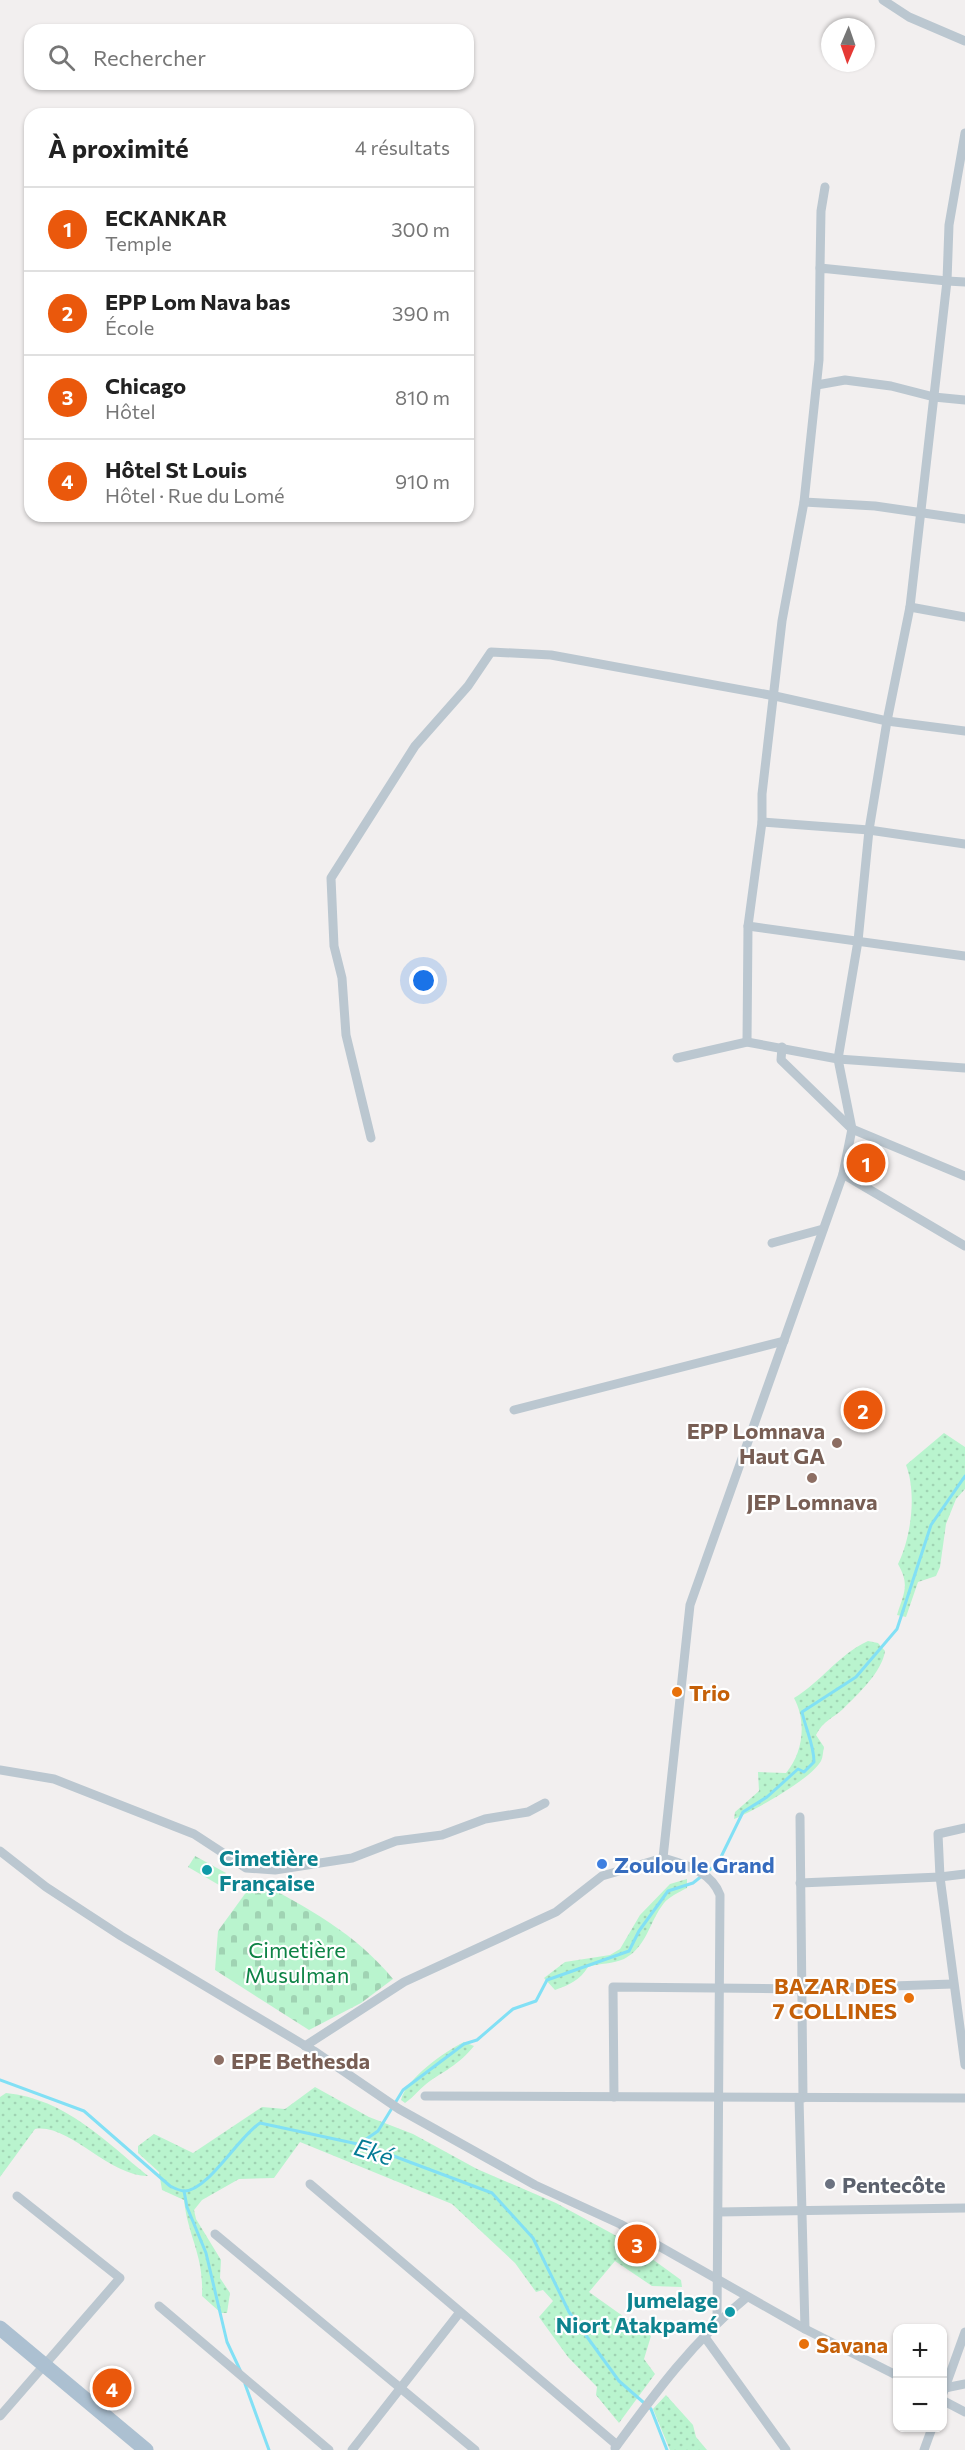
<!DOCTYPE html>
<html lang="fr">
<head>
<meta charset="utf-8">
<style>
	:root { --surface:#fff; --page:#f6f6f6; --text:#222; --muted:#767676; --line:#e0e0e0; --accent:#ea580c }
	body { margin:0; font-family:Commissioner,sans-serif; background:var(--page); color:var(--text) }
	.controls { position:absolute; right:18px; bottom:18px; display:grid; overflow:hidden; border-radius:12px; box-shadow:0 2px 4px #0004 }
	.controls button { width:54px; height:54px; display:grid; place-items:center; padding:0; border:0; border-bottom:2px solid var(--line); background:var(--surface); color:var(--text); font:30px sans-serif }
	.compass { position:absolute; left:821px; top:18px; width:54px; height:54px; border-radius:50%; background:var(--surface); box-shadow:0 2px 4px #0004; rotate:182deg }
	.you { position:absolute; left:424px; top:981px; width:21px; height:21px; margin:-15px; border:4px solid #fff; border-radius:50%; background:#1a73e8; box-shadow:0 0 0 9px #1a73e833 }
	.badge { display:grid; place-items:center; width:39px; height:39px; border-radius:50%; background:var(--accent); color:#fff; font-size:20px; font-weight:700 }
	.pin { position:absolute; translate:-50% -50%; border:3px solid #fff; box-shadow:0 2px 6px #0006 }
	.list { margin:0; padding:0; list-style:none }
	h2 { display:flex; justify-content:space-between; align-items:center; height:78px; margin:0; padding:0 24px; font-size:26px }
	h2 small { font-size:20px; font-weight:400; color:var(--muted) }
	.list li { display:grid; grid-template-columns:39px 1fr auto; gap:18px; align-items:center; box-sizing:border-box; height:84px; padding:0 24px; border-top:2px solid var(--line) }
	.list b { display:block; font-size:22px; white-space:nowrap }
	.list p { margin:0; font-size:20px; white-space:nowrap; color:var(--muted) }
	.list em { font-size:20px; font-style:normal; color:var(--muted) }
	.icon { flex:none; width:33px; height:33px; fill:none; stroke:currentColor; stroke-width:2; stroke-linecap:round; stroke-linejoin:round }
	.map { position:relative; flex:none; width:965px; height:2450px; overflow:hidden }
	.search { position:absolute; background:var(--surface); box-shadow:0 2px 4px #0004; left:24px; top:24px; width:450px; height:66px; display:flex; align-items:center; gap:15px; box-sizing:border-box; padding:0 21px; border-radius:18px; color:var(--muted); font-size:22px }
	.panel { position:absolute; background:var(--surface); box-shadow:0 2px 4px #0004; left:24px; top:108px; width:450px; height:414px; border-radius:18px }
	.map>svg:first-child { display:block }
	.green { fill:url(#green-dots) }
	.cemetery { fill:url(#cemetery-stones) }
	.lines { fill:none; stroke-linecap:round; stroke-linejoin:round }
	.stream { stroke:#82e0f5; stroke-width:3 }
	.minor { stroke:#bbc7d0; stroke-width:9 }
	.primary { stroke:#acc0d1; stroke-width:15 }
	.education-dot { fill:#8d6e63; stroke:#fff; stroke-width:2 }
	.food-dot { fill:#e8710a; stroke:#fff; stroke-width:2 }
	.shop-dot { fill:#3f7fe0; stroke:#fff; stroke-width:2 }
	.culture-dot { fill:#0f9aa8; stroke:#fff; stroke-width:2 }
	.worship-dot { fill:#6b7280; stroke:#fff; stroke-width:2 }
	.labels { text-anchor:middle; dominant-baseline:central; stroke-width:4.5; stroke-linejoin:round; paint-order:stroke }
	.education-label { font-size:22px; font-weight:bold; fill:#785e54; stroke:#fff; text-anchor:end }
	.food-label { font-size:22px; font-weight:bold; fill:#c56008; stroke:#fff; text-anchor:start }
	.culture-label { font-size:22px; font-weight:bold; fill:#0d838f; stroke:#fff; text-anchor:start }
	.shop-label { font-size:22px; font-weight:bold; fill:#366cbe; stroke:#fff; text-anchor:start }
	.park-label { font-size:22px; fill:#0d8345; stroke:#fff }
	.worship-label { font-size:22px; font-weight:bold; fill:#5b616d; stroke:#fff; text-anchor:start }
	.water-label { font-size:24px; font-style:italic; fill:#037b96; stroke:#fff }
</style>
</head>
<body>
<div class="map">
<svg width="965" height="2450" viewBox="0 0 965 2450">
	<defs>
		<pattern id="green-dots" width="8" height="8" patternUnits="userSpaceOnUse" patternTransform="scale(1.5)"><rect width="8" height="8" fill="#b9f4ce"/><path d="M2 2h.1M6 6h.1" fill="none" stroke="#a0d3b3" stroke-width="1.8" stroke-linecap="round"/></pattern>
		<pattern id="cemetery-stones" width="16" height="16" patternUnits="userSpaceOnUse" patternTransform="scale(1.5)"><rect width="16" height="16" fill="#b9f4ce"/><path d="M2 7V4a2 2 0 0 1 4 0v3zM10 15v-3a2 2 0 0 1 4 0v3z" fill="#a0d3b3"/></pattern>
	</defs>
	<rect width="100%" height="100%" fill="#f2efef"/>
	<g class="green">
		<path d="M 944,1433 L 965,1447 L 965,1489 L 956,1499 L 946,1524 L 940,1567 L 936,1576 L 918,1582 L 906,1617 L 897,1615 C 904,1593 910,1585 898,1564 C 911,1538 917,1493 906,1465 Z"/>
		<path d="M 868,1641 L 878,1643 L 885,1651 C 882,1672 858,1694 843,1709 C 833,1718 823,1721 816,1735 L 824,1747 C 823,1751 823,1757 821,1761 C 811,1779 754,1811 734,1819 L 735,1812 L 759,1791 L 758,1772 L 786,1773 C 803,1753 807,1722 794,1698 C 821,1682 838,1655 868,1641 Z"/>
		<path d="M 687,1879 L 687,1888 C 679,1892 669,1897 664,1903 C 649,1922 647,1947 624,1959 C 613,1964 600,1963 588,1967 C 580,1980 569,1985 555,1990 L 544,1978 L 565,1962 L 610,1955 L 620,1949 L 640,1915 L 670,1884 Z"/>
		<path d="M 464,2042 L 474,2046 C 459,2064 448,2069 430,2081 C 421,2087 414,2097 405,2103 L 401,2100 C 406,2079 445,2051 464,2042 Z"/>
		<path d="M 315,2087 L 369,2117 L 413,2134 L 477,2169 L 556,2203 L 633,2245 L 681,2280 L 682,2287 L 652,2286 L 615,2261 L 589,2292 L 651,2336 L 644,2359 L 655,2374 L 619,2423 L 596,2395 L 597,2387 L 568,2357 L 539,2317 L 553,2301 L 543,2290 L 536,2292 L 515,2263 L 452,2204 L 300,2142 L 274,2178 L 239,2179 L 202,2200 L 194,2210 L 196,2219 L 221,2260 L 220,2278 L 230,2293 L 227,2313 L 221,2313 L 202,2296 C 204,2255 188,2237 184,2200 L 162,2190 L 159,2172 L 138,2153 L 138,2146 L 154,2134 L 193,2153 L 262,2107 L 285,2109 Z"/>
		<path d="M 6,2093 C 66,2099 105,2141 148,2176 C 108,2176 69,2123 35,2129 L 0,2177 L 0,2097 Z"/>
		<polygon points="666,2395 693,2425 696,2437 707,2450 670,2450 653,2409"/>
	</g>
	<g class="cemetery">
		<polygon points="195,1856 226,1873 219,1885 188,1867"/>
		<path d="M 255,1880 C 308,1908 355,1933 393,1979 L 361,2003 L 309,2030 L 215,1970 L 218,1931 Z"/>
	</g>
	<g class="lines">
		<g class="stream">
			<path d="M 0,2080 L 84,2111 L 170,2186 C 174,2188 180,2191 184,2191 C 207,2192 239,2136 260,2123 L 367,2146 L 492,2193 L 533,2238 L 569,2312 L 619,2381 L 651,2409 L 667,2450"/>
			<path d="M 359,2144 L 378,2131 L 403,2090 L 464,2044 L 477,2040 L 513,2009 L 536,2001 L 547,1980 L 629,1951 L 639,1931 L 668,1891 L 693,1883 L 718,1863 L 743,1812 L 767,1797 L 798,1769 L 804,1772 L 814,1762 C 814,1745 806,1730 802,1712 L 856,1677 L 897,1629 L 931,1525 L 965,1476"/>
			<polyline points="184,2191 187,2207 206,2253 227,2342 241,2372"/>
			<polyline points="245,2384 269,2450"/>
		</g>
		<g class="minor">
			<polyline points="883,0 909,17 965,41"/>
			<polyline points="820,268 821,211 825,187"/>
			<polyline points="817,385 845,380 891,386 934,397 965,400"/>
			<polyline points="804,502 875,506 965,519"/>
			<polyline points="910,607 965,617"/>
			<polyline points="762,822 869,830 965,844"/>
			<polyline points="748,926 965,956"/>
			<polyline points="747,1042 748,926 762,822 762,794 782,621 804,502 819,360 820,268 947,281 949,225 965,133"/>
			<polyline points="782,1047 781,1060 852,1129 965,1176"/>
			<polyline points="677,1058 747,1042 838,1059 965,1068"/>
			<polyline points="371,1138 346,1035 342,978 334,946 331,878 415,746 468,686 491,652 551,655 775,696 887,721 965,731"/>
			<polyline points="843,1174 965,1246"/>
			<polyline points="772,1243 823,1229"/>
			<polyline points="514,1410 784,1341"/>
			<polyline points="0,1770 54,1779 194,1834 246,1868 275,1870 352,1858 396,1841 442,1835 485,1819 528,1812 545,1803"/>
			<polyline points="800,1817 803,2098"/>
			<polyline points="965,1828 938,1834 940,1877 965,2065"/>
			<polyline points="0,1851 46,1887 121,1936 314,2051 399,2109 535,2185 620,2224 805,2329 898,2376"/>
			<path d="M 663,1858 C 686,1865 711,1871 720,1895 L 717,2322"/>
			<polyline points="800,1883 940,1877 965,1874"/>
			<polyline points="305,2046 404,1982 556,1912 602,1876 663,1858 690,1605 843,1174 852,1129 838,1059 858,941 869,830 887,721 910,607 947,281 965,282"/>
			<polyline points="425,2096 965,2098"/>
			<polyline points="614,2097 613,1987 801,1989 953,1984"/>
			<polyline points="799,2098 805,2329"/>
			<polyline points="310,2184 617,2445"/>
			<polyline points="719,2212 965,2208"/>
			<polyline points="215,2234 475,2450"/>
			<polyline points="159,2306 329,2450"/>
			<polyline points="704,2336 786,2450"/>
			<polyline points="945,2388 965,2384"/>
			<polyline points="942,2396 965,2332"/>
			<polyline points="942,2400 965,2412"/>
			<polyline points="0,2416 120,2278 17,2196"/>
			<path d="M 615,2448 C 655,2393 694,2340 747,2297"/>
			<polyline points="352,2450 460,2312"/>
			<polyline points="924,2450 932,2428"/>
		</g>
		<polyline class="primary" points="0,2328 146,2450"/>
	</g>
	<g class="education-dot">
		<circle cx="837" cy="1443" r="6"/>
		<circle cx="812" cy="1478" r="6"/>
		<circle cx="219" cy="2060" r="6"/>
	</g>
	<g class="food-dot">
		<circle cx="677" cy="1692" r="6"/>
		<circle cx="909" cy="1998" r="6"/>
		<circle cx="804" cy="2344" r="6"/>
	</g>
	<circle class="shop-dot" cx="602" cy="1864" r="6"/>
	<g class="culture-dot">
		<circle cx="207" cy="1870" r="6"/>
		<circle cx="730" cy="2312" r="6"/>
	</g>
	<circle class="worship-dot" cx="830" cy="2184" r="6"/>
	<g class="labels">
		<g class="education-label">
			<text x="825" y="1430">EPP Lomnava<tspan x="825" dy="25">Haut GA</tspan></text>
			<text x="812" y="1501" text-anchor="middle">JEP Lomnava</text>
			<text x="231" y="2060" text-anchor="start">EPE Bethesda</text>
		</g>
		<g class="food-label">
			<text x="689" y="1692">Trio</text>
			<text x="897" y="1985" text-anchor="end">BAZAR DES<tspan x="897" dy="25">7 COLLINES</tspan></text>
			<text x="816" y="2344">Savana</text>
		</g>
		<g class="culture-label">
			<text x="219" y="1857">Cimetière<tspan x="219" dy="25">Française</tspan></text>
			<text x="718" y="2299" text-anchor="end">Jumelage<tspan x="718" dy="25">Niort Atakpamé</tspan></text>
		</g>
		<g class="shop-label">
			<text x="614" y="1864">Zoulou le Grand</text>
		</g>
		<g class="park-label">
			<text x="297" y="1949">Cimetière<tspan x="297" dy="25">Musulman</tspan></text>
		</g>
		<g class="worship-label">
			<text x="842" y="2184">Pentecôte</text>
		</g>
		<g class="water-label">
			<text transform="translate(374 2151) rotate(17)">Eké</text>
		</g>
	</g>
</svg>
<div class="controls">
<button>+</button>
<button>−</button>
</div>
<svg class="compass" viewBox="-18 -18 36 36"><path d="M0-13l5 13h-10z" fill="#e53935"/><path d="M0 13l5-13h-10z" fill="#767676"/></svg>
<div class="you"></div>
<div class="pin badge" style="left:866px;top:1163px">1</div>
<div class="pin badge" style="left:863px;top:1410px">2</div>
<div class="pin badge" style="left:637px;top:2244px">3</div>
<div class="pin badge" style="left:112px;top:2388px">4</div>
<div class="search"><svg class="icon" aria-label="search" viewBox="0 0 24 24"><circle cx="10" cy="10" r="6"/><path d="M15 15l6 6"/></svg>Rechercher</div>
<section class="panel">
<h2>À proximité<small>4 résultats</small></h2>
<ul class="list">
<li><span class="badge">1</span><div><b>ECKANKAR</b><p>Temple</p></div><em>300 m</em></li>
<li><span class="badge">2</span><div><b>EPP Lom Nava bas</b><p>École</p></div><em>390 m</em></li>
<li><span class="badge">3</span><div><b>Chicago</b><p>Hôtel</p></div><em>810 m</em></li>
<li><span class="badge">4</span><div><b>Hôtel St Louis</b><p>Hôtel · Rue du Lomé</p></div><em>910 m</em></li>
</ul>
</section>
</div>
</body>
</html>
